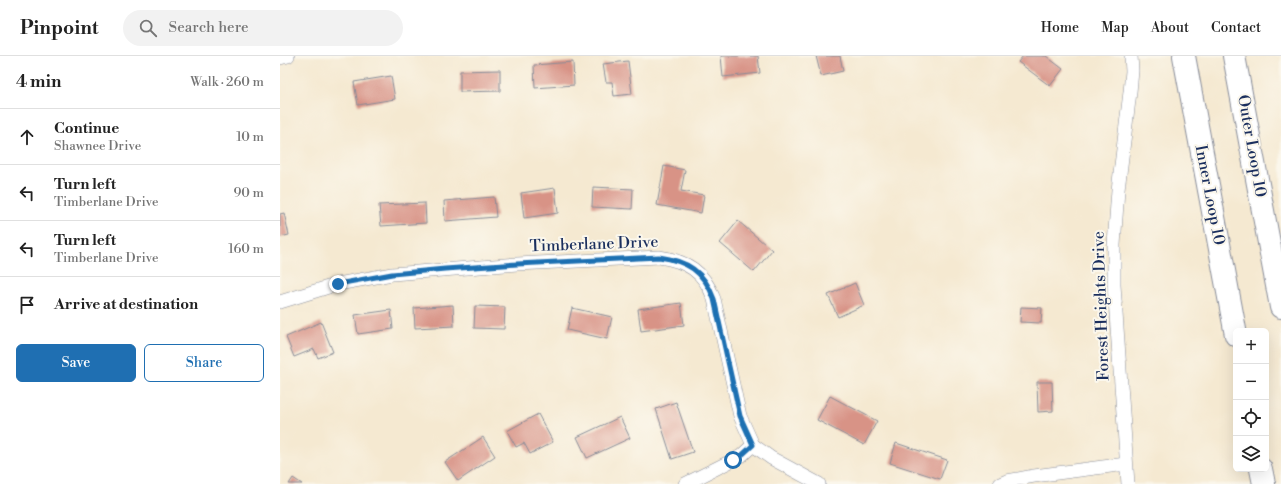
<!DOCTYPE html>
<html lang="en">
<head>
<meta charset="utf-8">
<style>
	:root { --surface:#fff; --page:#f2f2f2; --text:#222; --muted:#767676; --line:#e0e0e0; --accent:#1f6fb2 }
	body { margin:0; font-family:"Libre Bodoni",serif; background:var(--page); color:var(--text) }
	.controls { position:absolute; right:12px; bottom:12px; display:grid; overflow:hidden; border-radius:6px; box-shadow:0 4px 16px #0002 }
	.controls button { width:36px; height:36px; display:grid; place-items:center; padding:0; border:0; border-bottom:1px solid var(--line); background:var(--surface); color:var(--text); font:20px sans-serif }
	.stop { position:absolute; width:12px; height:12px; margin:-9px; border:3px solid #1f6fb2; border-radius:50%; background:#fff }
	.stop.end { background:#1f6fb2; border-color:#fff; box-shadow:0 1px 4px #0008 }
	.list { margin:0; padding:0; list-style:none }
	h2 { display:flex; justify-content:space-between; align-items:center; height:52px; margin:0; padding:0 16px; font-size:17px }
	h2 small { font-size:13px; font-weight:400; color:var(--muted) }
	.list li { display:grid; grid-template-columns:26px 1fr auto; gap:12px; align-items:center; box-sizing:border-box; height:56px; padding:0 16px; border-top:1px solid var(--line) }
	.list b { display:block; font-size:15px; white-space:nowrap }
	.list p { margin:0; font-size:13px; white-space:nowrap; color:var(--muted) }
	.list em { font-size:13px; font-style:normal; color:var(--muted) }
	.actions { display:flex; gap:8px; padding:12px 16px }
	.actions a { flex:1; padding:9px 0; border:1px solid var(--accent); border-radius:6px; text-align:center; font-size:14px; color:var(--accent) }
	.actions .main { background:var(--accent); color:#fff }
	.icon { flex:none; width:22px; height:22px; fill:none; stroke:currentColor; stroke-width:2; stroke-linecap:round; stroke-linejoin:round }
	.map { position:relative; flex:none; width:1001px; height:428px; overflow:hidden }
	header { display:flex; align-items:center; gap:24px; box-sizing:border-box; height:56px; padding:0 20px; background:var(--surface); border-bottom:1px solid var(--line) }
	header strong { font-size:19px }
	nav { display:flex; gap:22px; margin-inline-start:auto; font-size:14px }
	.search { width:280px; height:36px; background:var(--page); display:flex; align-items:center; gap:10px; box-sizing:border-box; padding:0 14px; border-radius:22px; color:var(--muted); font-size:15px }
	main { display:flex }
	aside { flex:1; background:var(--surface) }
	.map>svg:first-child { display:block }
	.building { fill:#d89386 }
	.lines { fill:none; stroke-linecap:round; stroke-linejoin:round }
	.street-casing { stroke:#888c98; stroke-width:14 }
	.highway-casing { stroke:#888c98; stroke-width:24 }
	.street { stroke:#fff; stroke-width:13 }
	.highway { stroke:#fff; stroke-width:22 }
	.route { stroke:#1f6fb2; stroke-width:5 }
	.labels { text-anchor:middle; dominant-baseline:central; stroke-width:4; stroke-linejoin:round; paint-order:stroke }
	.street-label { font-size:16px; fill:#1b2f5e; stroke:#fbf7ec }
</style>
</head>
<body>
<header>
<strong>Pinpoint</strong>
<div class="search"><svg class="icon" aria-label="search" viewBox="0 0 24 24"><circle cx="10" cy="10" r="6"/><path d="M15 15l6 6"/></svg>Search here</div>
<nav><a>Home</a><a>Map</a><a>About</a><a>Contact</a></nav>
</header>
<main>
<aside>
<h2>4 min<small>Walk · 260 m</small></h2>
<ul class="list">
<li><svg class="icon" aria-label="ahead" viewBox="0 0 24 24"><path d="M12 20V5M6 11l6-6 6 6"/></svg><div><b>Continue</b><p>Shawnee Drive</p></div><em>10 m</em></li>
<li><svg class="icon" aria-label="left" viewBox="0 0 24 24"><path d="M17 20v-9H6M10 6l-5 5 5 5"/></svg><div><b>Turn left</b><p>Timberlane Drive</p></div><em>90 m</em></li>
<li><svg class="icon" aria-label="left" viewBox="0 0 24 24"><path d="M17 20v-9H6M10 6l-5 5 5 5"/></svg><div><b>Turn left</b><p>Timberlane Drive</p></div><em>160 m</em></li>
<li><svg class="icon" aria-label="arrive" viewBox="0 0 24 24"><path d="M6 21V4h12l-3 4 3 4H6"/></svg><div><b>Arrive at destination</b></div></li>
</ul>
<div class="actions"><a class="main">Save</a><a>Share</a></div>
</aside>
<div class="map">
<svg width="1001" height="428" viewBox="0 0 1001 428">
	<rect width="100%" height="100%" fill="#fbf7ec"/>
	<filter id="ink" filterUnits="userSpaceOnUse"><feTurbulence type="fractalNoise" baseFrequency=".025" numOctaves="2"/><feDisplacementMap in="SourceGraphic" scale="8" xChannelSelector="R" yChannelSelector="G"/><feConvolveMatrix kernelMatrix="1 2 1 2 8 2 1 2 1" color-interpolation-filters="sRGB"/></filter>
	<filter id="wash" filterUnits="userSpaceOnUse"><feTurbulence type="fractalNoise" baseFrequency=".012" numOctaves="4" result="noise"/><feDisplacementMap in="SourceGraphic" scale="16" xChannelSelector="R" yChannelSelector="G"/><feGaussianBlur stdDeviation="0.9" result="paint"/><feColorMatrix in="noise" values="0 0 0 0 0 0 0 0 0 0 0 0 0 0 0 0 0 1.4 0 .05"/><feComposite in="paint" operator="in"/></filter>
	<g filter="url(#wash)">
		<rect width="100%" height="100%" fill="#f5e9d1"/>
		<g id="blocks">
			<g class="building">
				<polygon points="441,0 478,0 480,17 443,21"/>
				<polygon points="536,0 560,0 563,15 541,20"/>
				<polygon points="743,0 766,0 783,13 770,30 738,6"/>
				<polygon points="348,5 352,38 334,40 332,26 326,26 323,8"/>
				<polygon points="293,6 294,29 255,32 254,9"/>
				<polygon points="220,14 220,35 180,36 180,15"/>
				<polygon points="111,20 115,43 78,49 74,26"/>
				<polygon points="384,110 405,114 401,135 424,139 421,157 377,149"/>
				<polygon points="313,131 353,133 352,153 312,151"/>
				<polygon points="275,132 278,157 244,162 241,137"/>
				<polygon points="214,141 216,161 165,165 164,145"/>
				<polygon points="145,147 146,167 101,170 99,149"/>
				<polygon points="4,157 9,179 0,181 0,158"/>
				<polygon points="458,165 492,194 474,216 440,187"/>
				<polygon points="575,227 584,249 558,261 548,239"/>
				<polygon points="401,247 404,269 361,275 358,253"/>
				<polygon points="173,249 174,270 135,272 134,252"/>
				<polygon points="195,250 225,251 224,273 194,272"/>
				<polygon points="741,251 762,252 761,267 740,266"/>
				<polygon points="292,252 332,261 327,283 287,274"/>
				<polygon points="111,254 113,273 78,278 75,259"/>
				<polygon points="41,266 53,296 38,302 34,293 14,301 6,281"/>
				<polygon points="757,326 772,326 773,355 758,356"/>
				<polygon points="550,340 597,365 584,389 537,364"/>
				<polygon points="396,346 413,396 392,403 376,353"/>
				<polygon points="258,358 273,386 250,398 244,387 236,391 227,375"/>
				<polygon points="340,361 350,382 307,402 297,381"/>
				<polygon points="203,381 215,400 178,425 165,406"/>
				<polygon points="616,387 667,404 660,423 610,407"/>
				<polygon points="13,422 22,428 9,428"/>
			</g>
		</g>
	</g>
	<g filter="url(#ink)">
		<use href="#blocks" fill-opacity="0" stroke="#888c98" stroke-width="1"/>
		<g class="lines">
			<defs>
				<g id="street">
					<polyline points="0,2 8,0"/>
					<path d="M 0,246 L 58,228 L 112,218 L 237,208 L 379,201 C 407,205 424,215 434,243 L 460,360 L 473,389 L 491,402 L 539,428"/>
					<polyline points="405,428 461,400 473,389"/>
					<polyline points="720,428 727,425 754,420 846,408"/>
					<polyline points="848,428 834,229 834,189 838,134 850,36 852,15 851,0"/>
				</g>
				<g id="highway">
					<polyline points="904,0 956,279"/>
					<polyline points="954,0 1001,251"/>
					<polyline points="981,413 984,428"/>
				</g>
			</defs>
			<use href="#street" class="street-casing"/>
			<use href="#highway" class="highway-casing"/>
			<use href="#street" class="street"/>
			<use href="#highway" class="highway"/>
		</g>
	</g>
	<g class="lines" filter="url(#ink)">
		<path class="route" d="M 58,228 L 112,218 L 165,213 L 237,208 L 379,201 C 407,205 424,215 434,243 L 460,360 L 473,389 L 461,400 L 453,404"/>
	</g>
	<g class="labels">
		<g class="street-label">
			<text transform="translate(972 90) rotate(80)">Outer Loop 10</text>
			<text transform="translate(930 139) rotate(79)">Inner Loop 10</text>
			<text transform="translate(314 188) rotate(-2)">Timberlane Drive</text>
			<text transform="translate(821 250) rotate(-92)">Forest Heights Drive</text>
		</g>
	</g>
</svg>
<div class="controls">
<button>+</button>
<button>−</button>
<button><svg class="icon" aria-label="locate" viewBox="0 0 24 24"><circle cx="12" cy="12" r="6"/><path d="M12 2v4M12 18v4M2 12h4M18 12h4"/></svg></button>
<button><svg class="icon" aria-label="layers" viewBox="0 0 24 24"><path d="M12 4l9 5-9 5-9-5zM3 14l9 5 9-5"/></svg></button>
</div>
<div class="stop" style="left:453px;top:404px"></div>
<div class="stop end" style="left:58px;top:228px"></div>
</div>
</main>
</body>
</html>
